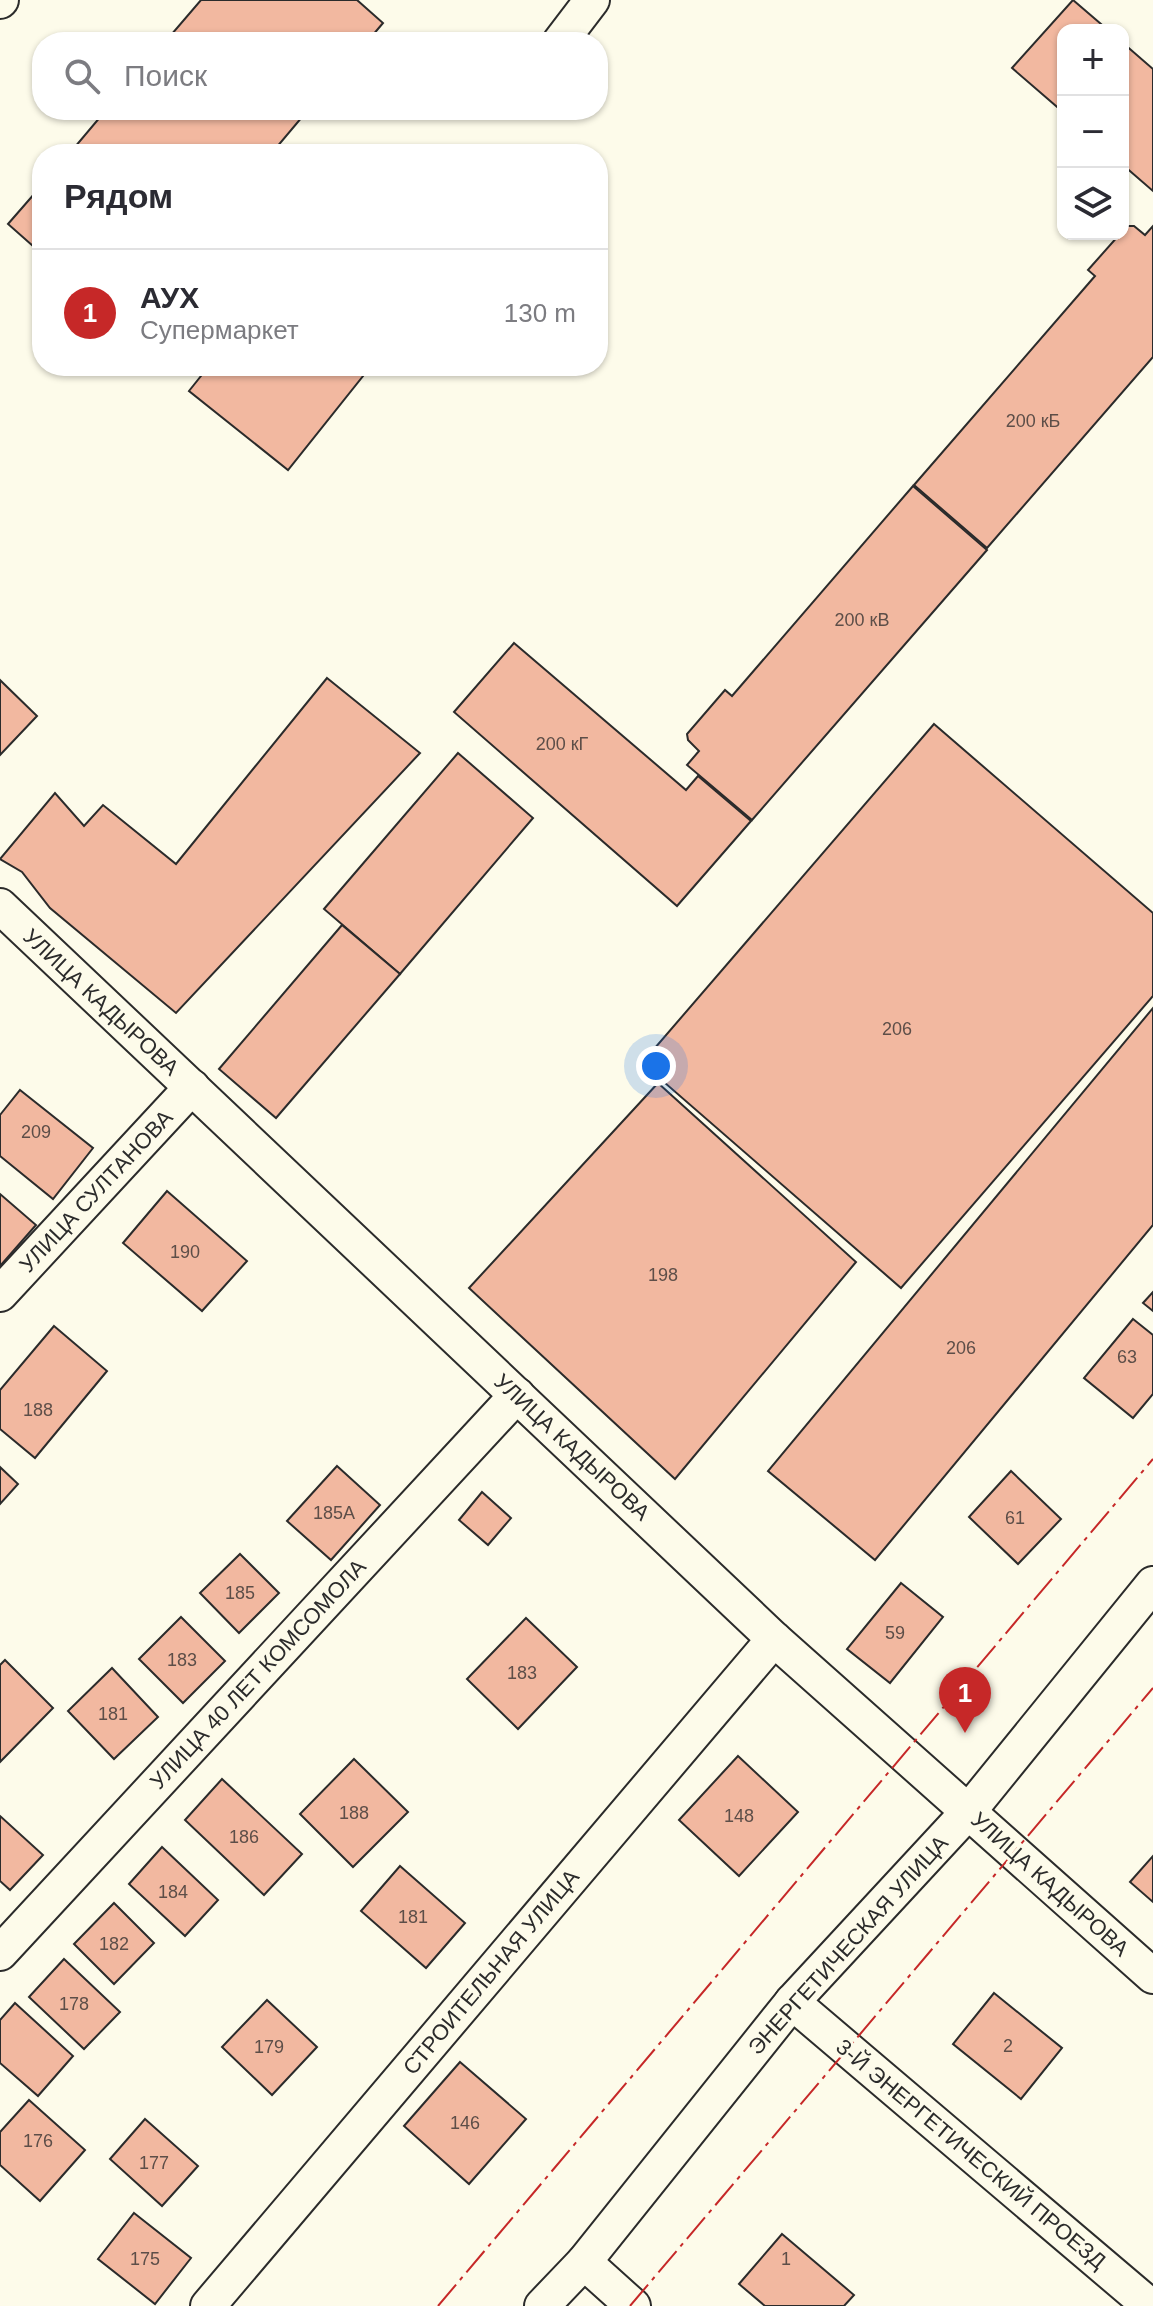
<!DOCTYPE html>
<html lang="ru">
<head>
<meta charset="utf-8">
<style>
	:root { --surface:#fff; --page:#f7f7f7; --text:#2b2b33; --muted:#7c7c81; --line:#e1e1e2; --accent:#c62828 }
	body { margin:0; font-family:Arial,sans-serif; background:var(--page); color:var(--text) }
	.controls { position:absolute; right:24px; top:24px; display:grid; overflow:hidden; border-radius:16px; box-shadow:0 2px 6px #0004 }
	.controls button { width:72px; height:72px; display:grid; place-items:center; padding:0; border:0; border-bottom:2px solid var(--line); background:var(--surface); color:var(--text); font:40px sans-serif }
	.you { position:absolute; left:656px; top:1066px; width:28px; height:28px; margin:-20px; border:6px solid #fff; border-radius:50%; background:#1a73e8; box-shadow:0 0 0 12px #1a73e833 }
	.badge { display:grid; place-items:center; width:52px; height:52px; border-radius:50%; background:var(--accent); color:#fff; font-size:26px; font-weight:700 }
	.pin { position:absolute; translate:-50% -66px; filter:drop-shadow(0 2px 4px #0008) }
	.pin::after { content:''; position:absolute; top:42px; width:28px; height:24px; background:inherit; clip-path:polygon(0 0,100% 0,50% 100%) }
	.list { margin:0; padding:0; list-style:none }
	h2 { display:flex; justify-content:space-between; align-items:center; height:104px; margin:0; padding:0 32px; font-size:34px }
	h2 small { font-size:26px; font-weight:400; color:var(--muted) }
	.list li { display:grid; grid-template-columns:52px 1fr auto; gap:24px; align-items:center; box-sizing:border-box; height:128px; padding:0 32px; border-top:2px solid var(--line) }
	.list b { display:block; font-size:30px; white-space:nowrap }
	.list p { margin:0; font-size:26px; white-space:nowrap; color:var(--muted) }
	.list em { font-size:26px; font-style:normal; color:var(--muted) }
	.icon { flex:none; width:44px; height:44px; fill:none; stroke:currentColor; stroke-width:2; stroke-linecap:round; stroke-linejoin:round }
	.map { position:relative; flex:none; width:1153px; height:2306px; overflow:hidden }
	.search { position:absolute; background:var(--surface); box-shadow:0 2px 6px #0004; left:32px; top:32px; width:576px; height:88px; display:flex; align-items:center; gap:20px; box-sizing:border-box; padding:0 28px; border-radius:32px; color:var(--muted); font-size:30px }
	.panel { position:absolute; background:var(--surface); box-shadow:0 2px 6px #0004; left:32px; top:144px; width:576px; height:232px; border-radius:32px }
	.map>svg:first-child { display:block }
	.building { fill:#f2b8a0; stroke:#2b2b2b; stroke-width:2 }
	.lines { fill:none; stroke-linecap:round; stroke-linejoin:round }
	.minor-casing { stroke:#2b2b2b; stroke-width:38 }
	.minor { stroke:#fdfbea; stroke-width:34 }
	.power { stroke:#c62828; stroke-width:2; stroke-dasharray:28 6 4 6; stroke-linecap:butt }
	.labels { text-anchor:middle; dominant-baseline:central; stroke-width:6; stroke-linejoin:round; paint-order:stroke }
	.number-label { font-size:18px; fill:#5d4e48 }
	.street-label { font-size:22px; fill:#2b2b2b; stroke:#fdfbea }
</style>
</head>
<body>
<div class="map">
<svg width="1153" height="2306" viewBox="0 0 1153 2306">
	<rect width="100%" height="100%" fill="#fdfbea"/>
	<g class="building">
		<polygon points="201,0 357,0 383,23 367,42 165,42"/>
		<polygon points="1073,0 1108,30 1063,30 1063,112 1012,68"/>
		<polygon points="1123,43 1153,69 1153,191 1123,165"/>
		<polygon points="106,110 308,110 271,154 69,154"/>
		<polygon points="42,185 42,254 8,224"/>
		<polygon points="1127,226 1134,226 1145,235 1153,226 1153,357 987,548 914,485 1095,276 1088,270"/>
		<polygon points="209,366 371,366 288,470 189,391"/>
		<polygon points="913,486 987,550 752,820 687,765 699,751 688,740 687,734 725,690 732,696"/>
		<polygon points="514,643 686,790 698,776 751,821 677,906 454,712"/>
		<polygon points="327,678 420,753 176,1013 50,908 22,872 0,859 55,793 84,826 103,805 176,864"/>
		<polygon points="0,680 37,716 0,755"/>
		<polygon points="934,724 1153,913 1153,996 901,1288 642,1063"/>
		<polygon points="458,753 533,818 400,974 324,909"/>
		<polygon points="342,925 400,974 276,1118 219,1069"/>
		<polygon points="1153,1008 1153,1225 875,1560 768,1471"/>
		<polygon points="658,1083 856,1262 675,1479 469,1288"/>
		<polygon points="20,1090 93,1148 53,1199 0,1156 0,1115"/>
		<polygon points="167,1191 247,1261 202,1311 123,1243"/>
		<polygon points="0,1194 36,1225 0,1266"/>
		<polygon points="1153,1292 1153,1311 1143,1303"/>
		<polygon points="1133,1319 1153,1335 1153,1394 1133,1418 1084,1378"/>
		<polygon points="54,1326 107,1371 35,1458 0,1429 0,1390"/>
		<polygon points="337,1466 380,1505 331,1560 287,1521"/>
		<polygon points="0,1467 18,1484 0,1504"/>
		<polygon points="1011,1471 1061,1519 1018,1564 969,1517"/>
		<polygon points="482,1492 511,1518 488,1545 459,1520"/>
		<polygon points="240,1554 279,1593 239,1633 200,1593"/>
		<polygon points="901,1583 943,1617 890,1683 847,1649"/>
		<polygon points="181,1617 225,1661 183,1703 139,1659"/>
		<polygon points="526,1618 577,1667 518,1729 467,1679"/>
		<polygon points="5,1660 53,1708 0,1762 0,1665"/>
		<polygon points="112,1668 158,1717 114,1759 68,1711"/>
		<polygon points="738,1756 798,1812 739,1876 679,1820"/>
		<polygon points="354,1759 408,1812 353,1867 300,1814"/>
		<polygon points="222,1779 302,1854 264,1895 185,1820"/>
		<polygon points="0,1816 43,1855 10,1890 0,1881"/>
		<polygon points="162,1847 218,1900 185,1936 129,1884"/>
		<polygon points="1153,1856 1153,1902 1130,1882"/>
		<polygon points="400,1866 465,1923 426,1968 361,1911"/>
		<polygon points="114,1903 154,1943 114,1984 74,1944"/>
		<polygon points="64,1959 120,2012 84,2049 29,1997"/>
		<polygon points="994,1993 1062,2048 1021,2099 953,2044"/>
		<polygon points="267,2000 317,2047 272,2095 222,2047"/>
		<polygon points="15,2003 73,2056 38,2096 0,2063 0,2020"/>
		<polygon points="460,2062 526,2119 469,2184 404,2126"/>
		<polygon points="29,2100 85,2150 40,2201 0,2165 0,2132"/>
		<polygon points="145,2119 198,2166 162,2206 110,2159"/>
		<polygon points="134,2213 191,2258 155,2304 98,2259"/>
		<polygon points="782,2234 854,2295 844,2306 765,2306 739,2284"/>
	</g>
	<g class="lines">
		<defs>
			<g id="minor">
				<polyline points="0,1 1,0"/>
				<polyline points="560,42 592,0"/>
				<polyline points="0,906 774,1639 1153,1976"/>
				<polyline points="0,1294 192,1087"/>
				<polyline points="0,1953 517,1395"/>
				<polyline points="792,2002 1150,2306"/>
				<polyline points="584,2262 633,2306"/>
				<polyline points="208,2306 774,1639"/>
				<polyline points="542,2306 584,2262 792,2002 968,1812 1153,1584"/>
			</g>
		</defs>
		<use href="#minor" class="minor-casing"/>
		<use href="#minor" class="minor"/>
		<g class="power">
			<polyline points="438,2306 1153,1459"/>
			<polyline points="630,2306 1153,1688"/>
		</g>
	</g>
	<g class="labels">
		<g class="number-label">
			<text x="1033" y="421">200 кБ</text>
			<text x="862" y="620">200 кВ</text>
			<text x="562" y="744">200 кГ</text>
			<text x="897" y="1029">206</text>
			<text x="36" y="1132">209</text>
			<text x="185" y="1252">190</text>
			<text x="663" y="1275">198</text>
			<text x="961" y="1348">206</text>
			<text x="1127" y="1357">63</text>
			<text x="38" y="1410">188</text>
			<text x="334" y="1513">185А</text>
			<text x="1015" y="1518">61</text>
			<text x="240" y="1593">185</text>
			<text x="895" y="1633">59</text>
			<text x="182" y="1660">183</text>
			<text x="522" y="1673">183</text>
			<text x="113" y="1714">181</text>
			<text x="354" y="1813">188</text>
			<text x="739" y="1816">148</text>
			<text x="244" y="1837">186</text>
			<text x="173" y="1892">184</text>
			<text x="413" y="1917">181</text>
			<text x="114" y="1944">182</text>
			<text x="74" y="2004">178</text>
			<text x="1008" y="2046">2</text>
			<text x="269" y="2047">179</text>
			<text x="465" y="2123">146</text>
			<text x="38" y="2141">176</text>
			<text x="154" y="2163">177</text>
			<text x="145" y="2259">175</text>
			<text x="786" y="2259">1</text>
		</g>
		<g class="street-label">
			<text transform="translate(101 1002) rotate(43)">УЛИЦА КАДЫРОВА</text>
			<text transform="translate(96 1191) rotate(-47)">УЛИЦА СУЛТАНОВА</text>
			<text transform="translate(572 1447) rotate(43)">УЛИЦА КАДЫРОВА</text>
			<text transform="translate(258 1674) rotate(-47)">УЛИЦА 40 ЛЕТ КОМСОМОЛА</text>
			<text transform="translate(1050 1884) rotate(42)">УЛИЦА КАДЫРОВА</text>
			<text transform="translate(848 1945) rotate(-48)">ЭНЕРГЕТИЧЕСКАЯ УЛИЦА</text>
			<text transform="translate(491 1972) rotate(-50)">СТРОИТЕЛЬНАЯ УЛИЦА</text>
			<text transform="translate(971 2154) rotate(40)">3-Й ЭНЕРГЕТИЧЕСКИЙ ПРОЕЗД</text>
		</g>
	</g>
</svg>
<div class="controls">
<button>+</button>
<button>−</button>
<button><svg class="icon" aria-label="layers" viewBox="0 0 24 24"><path d="M12 4l9 5-9 5-9-5zM3 14l9 5 9-5"/></svg></button>
</div>
<div class="you"></div>
<div class="pin badge" style="left:965px;top:1733px">1</div>
<div class="search"><svg class="icon" aria-label="search" viewBox="0 0 24 24"><circle cx="10" cy="10" r="6"/><path d="M15 15l6 6"/></svg>Поиск</div>
<section class="panel">
<h2>Рядом<small></small></h2>
<ul class="list">
<li><span class="badge">1</span><div><b>АУХ</b><p>Супермаркет</p></div><em>130 m</em></li>
</ul>
</section>
</div>
</body>
</html>
